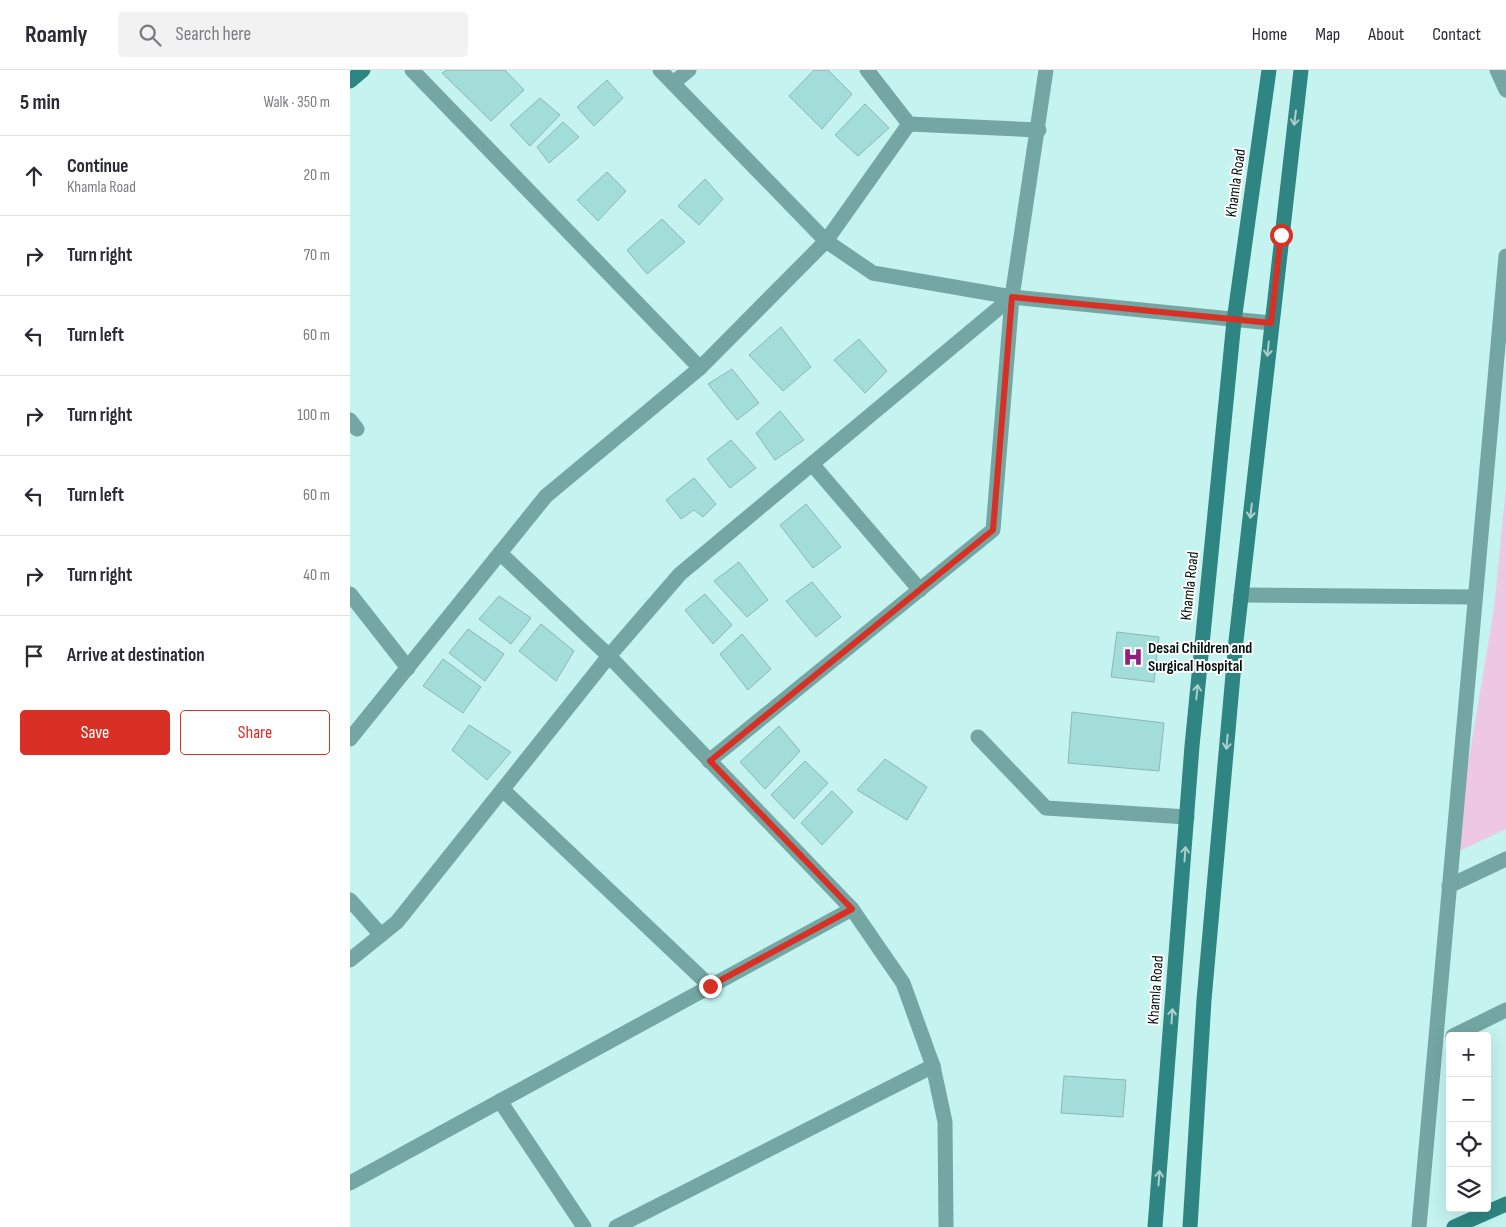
<!DOCTYPE html>
<html lang="en">
<head>
<meta charset="utf-8">
<style>
	:root { --surface:#fff; --page:#f2f2f3; --text:#2b2b33; --muted:#7c7c81; --line:#e1e1e2; --accent:#d93025 }
	body { margin:0; font-family:"Sofia Sans Condensed",sans-serif; background:var(--page); color:var(--text) }
	.controls { position:absolute; right:15px; bottom:15px; display:grid; overflow:hidden; border-radius:5px; box-shadow:0 5px 20px #0002 }
	.controls button { width:45px; height:45px; display:grid; place-items:center; padding:0; border:0; border-bottom:1px solid var(--line); background:var(--surface); color:var(--text); font:25px sans-serif }
	.stop { position:absolute; width:15px; height:15px; margin:-11px; border:4px solid #d93025; border-radius:50%; background:#fff }
	.stop.end { background:#d93025; border-color:#fff; box-shadow:0 1px 5px #0008 }
	.list { margin:0; padding:0; list-style:none }
	h2 { display:flex; justify-content:space-between; align-items:center; height:65px; margin:0; padding:0 20px; font-size:21px }
	h2 small { font-size:16px; font-weight:400; color:var(--muted) }
	.list li { display:grid; grid-template-columns:32px 1fr auto; gap:15px; align-items:center; box-sizing:border-box; height:80px; padding:0 20px; border-top:1px solid var(--line) }
	.list b { display:block; font-size:19px; white-space:nowrap }
	.list p { margin:0; font-size:16px; white-space:nowrap; color:var(--muted) }
	.list em { font-size:16px; font-style:normal; color:var(--muted) }
	.actions { display:flex; gap:10px; padding:15px 20px }
	.actions a { flex:1; padding:11px 0; border:1px solid var(--accent); border-radius:5px; text-align:center; font-size:18px; color:var(--accent) }
	.actions .main { background:var(--accent); color:#fff }
	.icon { flex:none; width:28px; height:28px; fill:none; stroke:currentColor; stroke-width:2; stroke-linecap:round; stroke-linejoin:round }
	.map { position:relative; flex:none; width:1156px; height:1157px; overflow:hidden }
	header { display:flex; align-items:center; gap:30px; box-sizing:border-box; height:70px; padding:0 25px; background:var(--surface); border-bottom:1px solid var(--line) }
	header strong { font-size:24px }
	nav { display:flex; gap:28px; margin-inline-start:auto; font-size:18px }
	.search { width:350px; height:45px; background:var(--page); display:flex; align-items:center; gap:12px; box-sizing:border-box; padding:0 18px; border-radius:5px; color:var(--muted); font-size:19px }
	main { display:flex }
	aside { flex:1; background:var(--surface) }
	.map>svg:first-child { display:block }
	.green { fill:#eec7e3 }
	.building { fill:#a3ddd9; stroke:#8bb8b5 }
	.lines { fill:none; stroke-linecap:round; stroke-linejoin:round }
	.street { stroke:#74a6a3; stroke-width:15 }
	.secondary { stroke:#2f8581; stroke-width:15 }
	.oneway { stroke:#accecd }
	.route { stroke:#d93025; stroke-width:6 }
	.labels { text-anchor:middle; dominant-baseline:central; stroke-width:4; stroke-linejoin:round; paint-order:stroke }
	.street-label { font-size:16px; fill:#041514; stroke:#fff }
	.poi-label { font-size:16px; font-weight:bold; fill:#041514; stroke:#fff; text-anchor:start }
</style>
</head>
<body>
<header>
<strong>Roamly</strong>
<div class="search"><svg class="icon" aria-label="search" viewBox="0 0 24 24"><circle cx="10" cy="10" r="6"/><path d="M15 15l6 6"/></svg>Search here</div>
<nav><a>Home</a><a>Map</a><a>About</a><a>Contact</a></nav>
</header>
<main>
<aside>
<h2>5 min<small>Walk · 350 m</small></h2>
<ul class="list">
<li><svg class="icon" aria-label="ahead" viewBox="0 0 24 24"><path d="M12 20V5M6 11l6-6 6 6"/></svg><div><b>Continue</b><p>Khamla Road</p></div><em>20 m</em></li>
<li><svg class="icon" aria-label="right" viewBox="0 0 24 24"><path d="M7 20v-9h11M14 6l5 5-5 5"/></svg><div><b>Turn right</b></div><em>70 m</em></li>
<li><svg class="icon" aria-label="left" viewBox="0 0 24 24"><path d="M17 20v-9H6M10 6l-5 5 5 5"/></svg><div><b>Turn left</b></div><em>60 m</em></li>
<li><svg class="icon" aria-label="right" viewBox="0 0 24 24"><path d="M7 20v-9h11M14 6l5 5-5 5"/></svg><div><b>Turn right</b></div><em>100 m</em></li>
<li><svg class="icon" aria-label="left" viewBox="0 0 24 24"><path d="M17 20v-9H6M10 6l-5 5 5 5"/></svg><div><b>Turn left</b></div><em>60 m</em></li>
<li><svg class="icon" aria-label="right" viewBox="0 0 24 24"><path d="M7 20v-9h11M14 6l5 5-5 5"/></svg><div><b>Turn right</b></div><em>40 m</em></li>
<li><svg class="icon" aria-label="arrive" viewBox="0 0 24 24"><path d="M6 21V4h12l-3 4 3 4H6"/></svg><div><b>Arrive at destination</b></div></li>
</ul>
<div class="actions"><a class="main">Save</a><a>Share</a></div>
</aside>
<div class="map">
<svg width="1156" height="1157" viewBox="0 0 1156 1157">
	<rect width="100%" height="100%" fill="#c4f3f0"/>
	<polygon class="green" points="1156,416 1156,759 1103,784 1144,539"/>
	<g class="building">
		<polygon points="97,0 155,0 174,20 141,51 92,3"/>
		<polygon points="464,0 478,0 502,24 472,59 439,26"/>
		<polygon points="257,10 273,28 244,56 227,37"/>
		<polygon points="190,28 210,45 180,76 160,55"/>
		<polygon points="515,34 539,58 508,86 485,65"/>
		<polygon points="213,52 229,67 199,93 187,77"/>
		<polygon points="257,102 276,121 248,151 227,130"/>
		<polygon points="355,109 373,129 349,155 328,136"/>
		<polygon points="312,149 335,172 297,204 277,180"/>
		<polygon points="431,257 461,297 433,321 399,285"/>
		<polygon points="509,269 537,301 515,323 484,290"/>
		<polygon points="382,299 409,333 387,350 358,314"/>
		<polygon points="430,341 454,370 425,390 406,363"/>
		<polygon points="381,370 406,398 380,418 357,389"/>
		<polygon points="344,408 366,434 353,447 344,440 331,449 316,430"/>
		<polygon points="456,434 491,477 463,498 430,455"/>
		<polygon points="389,492 418,530 397,547 364,511"/>
		<polygon points="462,512 491,547 466,567 436,531"/>
		<polygon points="355,524 382,555 363,574 335,540"/>
		<polygon points="149,526 181,548 161,574 129,549"/>
		<polygon points="191,554 224,581 206,611 169,581"/>
		<polygon points="118,559 154,584 135,611 99,583"/>
		<polygon points="767,562 809,567 804,612 761,607"/>
		<polygon points="392,564 421,599 398,620 370,584"/>
		<polygon points="93,589 131,617 113,643 73,616"/>
		<polygon points="722,642 814,653 809,701 718,693"/>
		<polygon points="119,655 161,682 137,710 102,680"/>
		<polygon points="429,656 450,681 415,719 390,692"/>
		<polygon points="535,689 577,717 557,750 507,720"/>
		<polygon points="455,691 478,713 444,749 421,725"/>
		<polygon points="482,721 503,742 472,775 451,753"/>
		<polygon points="714,1006 776,1010 773,1047 711,1043"/>
	</g>
	<g class="lines">
		<g class="street">
			<polyline points="62,0 350,298"/>
			<polyline points="310,0 476,171 523,203 662,227 921,253"/>
			<polyline points="517,0 559,54 689,60"/>
			<polyline points="1147,0 1156,20"/>
			<polyline points="323,13 339,0"/>
			<polyline points="0,350 7,359"/>
			<polyline points="462,394 570,520"/>
			<polyline points="150,483 259,586 502,839 553,913 583,996 595,1052 596,1157"/>
			<polyline points="0,524 58,598"/>
			<polyline points="891,525 1125,527"/>
			<polyline points="628,667 696,738 837,747"/>
			<polyline points="0,669 196,426 350,298 476,171 559,54"/>
			<polyline points="359,691 643,460 662,227 696,0"/>
			<polyline points="153,720 360,916"/>
			<polyline points="1099,816 1156,789"/>
			<polyline points="0,830 31,865"/>
			<polyline points="0,890 47,852 259,586 330,504 662,227"/>
			<polyline points="1103,966 1156,940"/>
			<polyline points="150,1031 234,1157"/>
			<polyline points="0,1113 502,839"/>
			<polyline points="266,1157 583,996"/>
			<polyline points="1069,1157 1156,186"/>
		</g>
		<g class="secondary">
			<polyline points="0,11 13,0"/>
			<polyline points="805,1157 842,676 884,251 919,0"/>
			<polyline points="840,1157 854,930 886,571 951,0"/>
			<polyline points="1104,1157 1156,1134"/>
		</g>
	</g>
	<defs><path id="oneway-shaft" d="M-6 0H5M1.5-3L5.5 0L1.5 3" fill="none" stroke-width="1.6" stroke-linecap="round" stroke-linejoin="round" transform="scale(1.25)"/></defs>
	<g class="oneway">
		<use href="#oneway-shaft" transform="translate(945 48) rotate(97)"/>
		<use href="#oneway-shaft" transform="translate(918 279) rotate(96)"/>
		<use href="#oneway-shaft" transform="translate(901 441) rotate(96)"/>
		<use href="#oneway-shaft" transform="translate(847 622) rotate(-84)"/>
		<use href="#oneway-shaft" transform="translate(877 672) rotate(95)"/>
		<use href="#oneway-shaft" transform="translate(835 784) rotate(-86)"/>
		<use href="#oneway-shaft" transform="translate(822 946) rotate(-86)"/>
		<use href="#oneway-shaft" transform="translate(809 1108) rotate(-86)"/>
	</g>
	<g class="lines">
		<polyline class="route" points="360,916 502,839 360,691 643,460 662,227 921,253 931,165"/>
	</g>
	<defs>
		<symbol id="hospital-bare" viewBox="-9 -9 18 18"><path d="M-5-5h3v3.5h4V-5h3V5h-3V1.5h-4V5h-3Z" fill="#911f7f" stroke="#fff" stroke-width="2.5" paint-order="stroke"/></symbol>
	</defs>
	<g fill-rule="evenodd">
		<use href="#hospital-bare" x="769" y="573" width="28" height="28"/>
	</g>
	<g class="labels">
		<g class="street-label">
			<text transform="translate(886 113) rotate(-82)">Khamla Road</text>
			<text transform="translate(840 516) rotate(-84)">Khamla Road</text>
			<text transform="translate(806 920) rotate(-86)">Khamla Road</text>
		</g>
		<g class="poi-label">
			<text x="798" y="578">Desai Children and<tspan x="798" dy="18">Surgical Hospital</tspan></text>
		</g>
	</g>
</svg>
<div class="controls">
<button>+</button>
<button>−</button>
<button><svg class="icon" aria-label="locate" viewBox="0 0 24 24"><circle cx="12" cy="12" r="6"/><path d="M12 2v4M12 18v4M2 12h4M18 12h4"/></svg></button>
<button><svg class="icon" aria-label="layers" viewBox="0 0 24 24"><path d="M12 4l9 5-9 5-9-5zM3 14l9 5 9-5"/></svg></button>
</div>
<div class="stop" style="left:931px;top:165px"></div>
<div class="stop end" style="left:360px;top:916px"></div>
</div>
</main>
</body>
</html>
